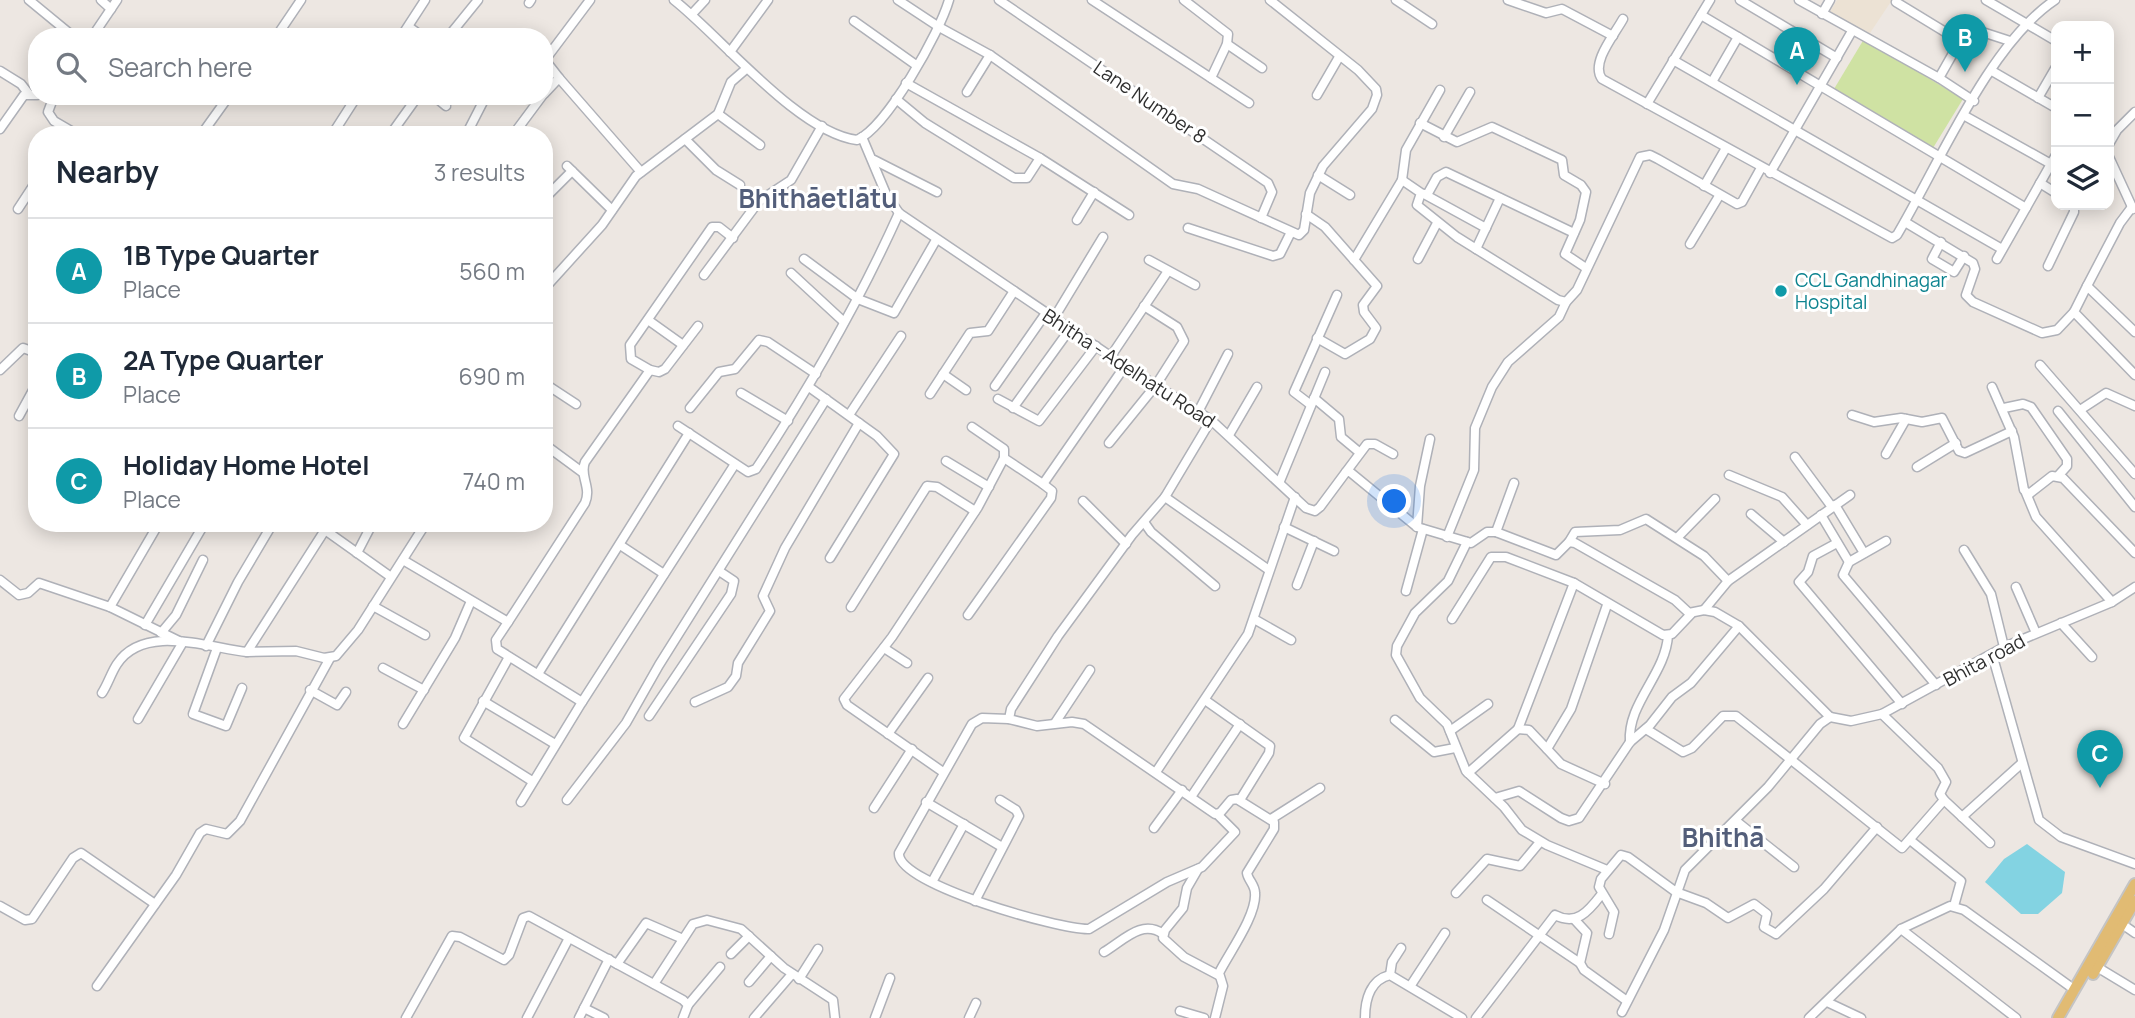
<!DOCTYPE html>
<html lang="en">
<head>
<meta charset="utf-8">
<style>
	:root { --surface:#fff; --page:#f2f2f3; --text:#1f2937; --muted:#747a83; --line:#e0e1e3; --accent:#ea580c }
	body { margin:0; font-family:Manrope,sans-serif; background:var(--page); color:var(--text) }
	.controls { position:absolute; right:21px; top:21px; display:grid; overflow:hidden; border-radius:14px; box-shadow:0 4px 18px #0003 }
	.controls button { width:63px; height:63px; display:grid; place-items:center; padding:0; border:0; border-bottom:2px solid var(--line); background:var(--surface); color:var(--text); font:35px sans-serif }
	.you { position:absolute; left:1395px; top:502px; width:24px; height:24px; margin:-18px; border:5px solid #fff; border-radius:50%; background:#1a73e8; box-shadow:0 0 0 10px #1a73e833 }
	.badge { display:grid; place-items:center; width:46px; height:46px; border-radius:50%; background:var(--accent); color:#fff; font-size:23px; font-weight:700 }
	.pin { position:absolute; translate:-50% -58px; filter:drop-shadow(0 2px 4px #0008) }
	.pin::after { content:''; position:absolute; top:37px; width:24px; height:21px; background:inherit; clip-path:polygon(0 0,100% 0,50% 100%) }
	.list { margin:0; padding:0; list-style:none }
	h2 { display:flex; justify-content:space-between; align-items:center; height:91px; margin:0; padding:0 28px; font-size:30px }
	h2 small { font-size:23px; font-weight:400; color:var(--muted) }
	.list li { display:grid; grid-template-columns:46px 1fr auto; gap:21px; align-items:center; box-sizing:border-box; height:105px; padding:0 28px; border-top:2px solid var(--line) }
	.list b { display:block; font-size:26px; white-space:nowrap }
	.list p { margin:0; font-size:23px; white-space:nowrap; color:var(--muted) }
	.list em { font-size:23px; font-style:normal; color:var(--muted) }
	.icon { flex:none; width:38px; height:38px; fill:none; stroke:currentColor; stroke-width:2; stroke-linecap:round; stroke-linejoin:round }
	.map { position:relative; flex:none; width:2135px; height:1018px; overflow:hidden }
	.search { position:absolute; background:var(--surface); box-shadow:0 4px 18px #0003; left:28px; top:28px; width:525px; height:77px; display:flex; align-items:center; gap:18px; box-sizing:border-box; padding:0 24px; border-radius:28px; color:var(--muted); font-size:26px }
	.panel { position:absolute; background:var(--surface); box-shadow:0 4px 18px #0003; left:28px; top:126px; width:525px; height:406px; border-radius:28px }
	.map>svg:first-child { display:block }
	.education { fill:#ece2d4 }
	.pitch { fill:#cfe2a3 }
	.water { fill:#83d3e2 }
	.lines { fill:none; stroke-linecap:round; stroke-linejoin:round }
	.minor-casing { stroke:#afb1b8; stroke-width:11 }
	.major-casing { stroke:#c4c4c4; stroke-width:14 }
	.minor { stroke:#fff; stroke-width:8 }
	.major { stroke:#e1bb73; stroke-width:10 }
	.culture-dot { fill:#0f9aa8; stroke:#fff; stroke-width:2.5 }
	.labels { text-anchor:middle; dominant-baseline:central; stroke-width:6; stroke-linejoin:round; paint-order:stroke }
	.street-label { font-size:19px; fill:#2e2e2e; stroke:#fff }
	.culture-label { font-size:19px; fill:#0d838f; stroke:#fff; text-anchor:start }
	.district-label { font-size:26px; font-weight:bold; fill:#535e7a; stroke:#fff }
</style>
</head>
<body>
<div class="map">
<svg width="2135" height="1018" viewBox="0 0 2135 1018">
	<rect width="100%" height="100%" fill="#ede7e2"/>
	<polygon class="education" points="1837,0 1892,0 1868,36 1830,12"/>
	<polygon class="pitch" points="1864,39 1963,99 1933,148 1834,89"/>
	<polygon class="water" points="2027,844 2065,872 2062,893 2038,914 2021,914 1985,882 2004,859"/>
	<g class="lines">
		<defs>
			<g id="minor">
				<polyline points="29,0 74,37"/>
				<polyline points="101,0 111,9"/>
				<path d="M 674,0 C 720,36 799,133 857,140 C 887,127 940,32 949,0"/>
				<polyline points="898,0 939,27 990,55 1173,184 1198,189 1299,235 1304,230 1310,193 1323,166 1372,109 1377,95 1376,89 1358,70 1270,0"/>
				<polyline points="999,0 1268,183 1272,192 1261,218"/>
				<polyline points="1092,0 1249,103"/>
				<polyline points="1184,0 1228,34 1227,44 1211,78"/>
				<polyline points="1396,0 1432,24"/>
				<polyline points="1508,0 1546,13 1562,9 1613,36"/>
				<polyline points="1740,0 1837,58"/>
				<polyline points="1799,0 1939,78 1974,101"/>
				<polyline points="1986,0 2056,41"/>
				<polyline points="1896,2 1960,41 1939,78"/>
				<polyline points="529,3 531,0"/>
				<polyline points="692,14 705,0"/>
				<polyline points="1822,14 1830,0"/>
				<polyline points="1701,15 2026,208"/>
				<path d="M 1623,19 C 1615,34 1590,63 1602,79 L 1892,238 L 1897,235 C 1938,166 1989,44 2055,0"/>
				<polyline points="854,21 916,65"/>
				<polyline points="409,27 423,37"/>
				<polyline points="92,37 117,0"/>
				<polyline points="276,37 301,0"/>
				<polyline points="401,37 425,0"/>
				<polyline points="448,37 478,0"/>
				<polyline points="1960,41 1973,29 2010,41"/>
				<polyline points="1227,44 1262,68"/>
				<polyline points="730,52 768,0"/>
				<polyline points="1776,59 1792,31"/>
				<polyline points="1673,60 2002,249"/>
				<polyline points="0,71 21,84 28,93"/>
				<polyline points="1992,71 2056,108"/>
				<polyline points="559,78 545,60 590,0"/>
				<polyline points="1712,82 1738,37"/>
				<polyline points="906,83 1040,158 1129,215"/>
				<polyline points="967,92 990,55"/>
				<polyline points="544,94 559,78 641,172"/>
				<polyline points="1317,95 1339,57"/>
				<polyline points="54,96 48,112 54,121 78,135"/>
				<polyline points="434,96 446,106"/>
				<polyline points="2038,98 2056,67"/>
				<polyline points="896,99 925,123 1014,178 1027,178 1040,158"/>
				<polyline points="1647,104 1710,0"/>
				<polyline points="718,114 760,145"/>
				<polyline points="1965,116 2051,164"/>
				<polyline points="1420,123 1457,142 1492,127 1562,160 1564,175 1581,185 1586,192 1580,220 1565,254 1586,268"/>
				<polyline points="0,129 24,95 37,95"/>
				<polyline points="201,135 229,96"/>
				<polyline points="332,135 357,96"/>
				<polyline points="390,135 418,96"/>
				<polyline points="466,135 486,96"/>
				<polyline points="513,135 542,96"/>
				<polyline points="862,137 886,194 899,213 1125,366 1211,420 1306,508 1315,511 1320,507 1346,472 1350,472 1417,527 1471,543 1487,532 1496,532 1556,555 1569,542 1575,543 1675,600 1689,613 1704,610 1715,612 1739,626 1830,717"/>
				<polyline points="1444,137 1470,92"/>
				<polyline points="685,139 716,170 740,185"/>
				<polyline points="2109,144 2117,130 2135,112"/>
				<polyline points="2109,157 2133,209"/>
				<polyline points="874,160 937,192"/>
				<polyline points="567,166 612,210"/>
				<polyline points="1770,173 1852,31"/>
				<polyline points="1318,175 1350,195"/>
				<polyline points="1402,180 1406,150 1440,90"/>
				<polyline points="2040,183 2056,193"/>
				<polyline points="1704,186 1726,148"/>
				<polyline points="1424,194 1486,228"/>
				<polyline points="1427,195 1437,177 1446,172 1574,233"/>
				<polyline points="544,199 572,171"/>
				<polyline points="2132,207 2120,223 2087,286 2135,332"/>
				<polyline points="18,209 37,180"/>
				<polyline points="1306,214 1325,227 1377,286 1363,305 1364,312 1376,328 1370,339 1345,354 1317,338"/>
				<polyline points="1077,220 1094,192"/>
				<polyline points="1905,222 1973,263 1975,269 1966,295 1973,302 2042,333 2057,330 2074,312"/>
				<polyline points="1188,228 1273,256 1280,254 1291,232"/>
				<polyline points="1941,242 1932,259 1954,272 1964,256"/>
				<polyline points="1690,244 1719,196"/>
				<polyline points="1476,249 1500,198"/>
				<polyline points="804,259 858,299 894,313 936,240"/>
				<polyline points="1418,259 1437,223"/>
				<polyline points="1997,259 2056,155"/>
				<polyline points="1149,260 1195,285"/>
				<polyline points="1354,260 1402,180 1421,193 1417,205 1457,237 1558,300 1566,302"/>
				<polyline points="2048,266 2074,212 2074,205"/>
				<polyline points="791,273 844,322"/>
				<polyline points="704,275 759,201 791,180 822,126"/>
				<polyline points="2087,286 2074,312 2135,375"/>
				<polyline points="544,289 602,225 636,176 718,114 731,82 746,69"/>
				<polyline points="1054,318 1103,237"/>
				<polyline points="648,320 683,345"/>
				<polyline points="1111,356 1168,271"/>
				<polyline points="2040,365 2135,474"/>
				<polyline points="0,370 23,348 37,353"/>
				<polyline points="650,370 659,372 665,369 698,326"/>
				<polyline points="943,374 966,390"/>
				<polyline points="544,383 576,404"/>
				<polyline points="995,386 1046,313"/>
				<polyline points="809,387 877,436 894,454 830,558"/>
				<polyline points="1992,387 2014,437 2024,490 2029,494 2052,476 2063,478 2135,553"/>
				<polyline points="741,393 788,421"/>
				<polyline points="930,394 970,333 988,331 1014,291"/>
				<polyline points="1314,398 1339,419 1341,437 1359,452"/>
				<polyline points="998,399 1039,421 1096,346"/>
				<polyline points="1311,405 1294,392 1337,295"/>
				<polyline points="690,408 719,372 735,369 759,340 768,342 816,374"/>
				<polyline points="1013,408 1070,329"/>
				<polyline points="2004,408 2023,404 2031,407 2067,459 2067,466 2058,476"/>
				<polyline points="2080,410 2106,393 2135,406"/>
				<polyline points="2058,411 2135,507"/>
				<polyline points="1198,412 1228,354"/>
				<polyline points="849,415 901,336"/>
				<polyline points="1852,415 1874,422 1901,418 1922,422 1942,418 1959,451 1965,453 2012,431"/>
				<polyline points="19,416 37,383"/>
				<path d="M 1211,420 L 1165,497 L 1132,535 L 1058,636 L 1011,709 L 1009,719 L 1037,726 L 1072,722 L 1084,724 L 1215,814 L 1220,813 L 1231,800 L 1237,799 L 1274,822 L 1274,829 L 1247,873 C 1248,880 1255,885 1255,893 C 1257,915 1229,953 1219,973 L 1223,986 L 1215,1018"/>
				<path d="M 678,426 L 748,472 L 756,469 C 810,387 859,302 899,213"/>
				<polyline points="972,427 1004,449 1004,458 1043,484 1125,366"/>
				<polyline points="1229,435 1257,387"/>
				<polyline points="1109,443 1156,385 1184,341 1177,327 1144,306"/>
				<polyline points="544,444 582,472"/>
				<polyline points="1886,454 1906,419"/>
				<polyline points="1795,457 1832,507"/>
				<polyline points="946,461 989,487"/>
				<polyline points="1917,467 1956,443"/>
				<polyline points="1346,472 1367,444 1375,444 1393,454"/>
				<polyline points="1729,475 1782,497 1807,525"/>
				<polyline points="1280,481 1325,372"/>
				<polyline points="2026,493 2036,517 2112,602"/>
				<polyline points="1165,497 1269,570"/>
				<polyline points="1083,501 1126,544"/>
				<polyline points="1835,505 1864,553"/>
				<polyline points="1751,514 1784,542"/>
				<polyline points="1821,515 1849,562"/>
				<polyline points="1144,522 1151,532 1215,586"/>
				<polyline points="313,523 325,530"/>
				<polyline points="1284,527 1334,551"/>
				<polyline points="1417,527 1420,486 1430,439"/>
				<polyline points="1496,532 1514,483"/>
				<polyline points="1447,537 1474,470 1475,428 1492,387 1508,362 1559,317 1566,302 1577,290 1640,157 1650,155 1658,159 1737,204 1742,202 1761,168"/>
				<polyline points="1677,538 1715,499"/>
				<polyline points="1886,541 1849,562 1843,575 1936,685"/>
				<polyline points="1467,542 1448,581 1415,613 1397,646 1396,655 1420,698 1447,724 1466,771 1504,807 1522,830 1547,845 1607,870"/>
				<polyline points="1569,542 1575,532 1620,530 1646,519 1704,556 1728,581"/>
				<polyline points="1837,543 1813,556 1808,572 1799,582 1902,704"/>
				<polyline points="620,545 664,574"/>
				<polyline points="1964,550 1991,594 2004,647"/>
				<polyline points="357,553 370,528 367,523"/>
				<path d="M 403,560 L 508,622 L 585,503 C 592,487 579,476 585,462 L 650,370 L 631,359 L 630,345 L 712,227 L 719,227 L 733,238"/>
				<polyline points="391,577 325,530 247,652 296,651 324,658 336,656 358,630 426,523"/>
				<polyline points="0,580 19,595 28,593 39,583 110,607 179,641"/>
				<polyline points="1297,585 1314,541"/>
				<polyline points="2016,587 2036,633"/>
				<polyline points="1406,591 1423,529"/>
				<polyline points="373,606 425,635"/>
				<polyline points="110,607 159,523"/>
				<polyline points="851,607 927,486 937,487 975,511"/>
				<polyline points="1704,610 1728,581 1850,495"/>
				<polyline points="968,615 1051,498 1052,491 1043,484"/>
				<polyline points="1254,619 1291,640"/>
				<polyline points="1452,619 1491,557 1506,557 1574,583"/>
				<polyline points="508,622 496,640 497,649 582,702 735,464"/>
				<polyline points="2061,623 2092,657"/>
				<polyline points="145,625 203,526"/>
				<polyline points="161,633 176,615 203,560"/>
				<polyline points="206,646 238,582 273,523"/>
				<polyline points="217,648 193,714 226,726 242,688"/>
				<polyline points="884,648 907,663"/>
				<polyline points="1992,654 2039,820 2061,837 2135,864"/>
				<polyline points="509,657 464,738 532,781"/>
				<polyline points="383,668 424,690"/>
				<polyline points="538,674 689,433"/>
				<polyline points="310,690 337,705 346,692"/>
				<path d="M 102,693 C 108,684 111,673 117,664 C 144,623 209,648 247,652"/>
				<polyline points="1205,700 1270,746 1269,753 1240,800"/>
				<polyline points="483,701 555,744"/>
				<polyline points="695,702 728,687 736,676 738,663 770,611 763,596 785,548 859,423"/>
				<polyline points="649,716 731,594 734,581 719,571"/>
				<polyline points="1830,717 1851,721 1882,714 2004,647 2112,602 2135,587"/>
				<polyline points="138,719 183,642"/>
				<path d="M 1009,719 L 982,718 L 972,724 L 899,853 C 896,884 1061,930 1089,929 L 1167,882 L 1202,867 L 1235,832 L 1218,815"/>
				<polyline points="1395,720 1434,752 1455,748"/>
				<polyline points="1055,723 1090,670"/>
				<polyline points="403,724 455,638 471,601"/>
				<polyline points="1518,729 1574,583 1663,635 1672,634 1691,614"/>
				<polyline points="1646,729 1683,752 1692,748 1723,716 1736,716 1902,848 1944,800 1940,794 1946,782 1938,768 1882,714"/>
				<polyline points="1450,731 1488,704"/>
				<polyline points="888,734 928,678"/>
				<path d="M 1630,742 C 1627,703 1666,674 1668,635"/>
				<polyline points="943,772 847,705 844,699 892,637 978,507 1004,458"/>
				<polyline points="1156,772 1248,634 1295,497"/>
				<polyline points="1468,773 1518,729 1529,730 1547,749"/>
				<polyline points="1605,784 1561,764 1547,749 1571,709 1607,605"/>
				<polyline points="1191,797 1240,724"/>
				<polyline points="1495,798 1519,791 1561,818 1569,821 1579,818 1630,742 1650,725 1672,697 1691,683 1739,626"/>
				<polyline points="567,800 626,723 659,665 826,399"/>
				<polyline points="1944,800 1990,843"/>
				<polyline points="521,802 582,702"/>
				<polyline points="926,802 1002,847"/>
				<polyline points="874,808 912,749"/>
				<polyline points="1962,817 2022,763"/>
				<polyline points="1271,819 1320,788"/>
				<polyline points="1736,821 1794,867"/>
				<polyline points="1154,828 1182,790"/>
				<polyline points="1910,840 1961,881 1954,906"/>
				<polyline points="1198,869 1187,888 1183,908 1165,930 1163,938 1184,957 1218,975"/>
				<polyline points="932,882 964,824"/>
				<polyline points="1456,893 1487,859 1520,866 1540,842"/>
				<polyline points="1487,900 1580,963"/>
				<polyline points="975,901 1019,816 1016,810 1000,800"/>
				<polyline points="0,906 25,920 32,919 73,858 81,853 155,904"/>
				<polyline points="1574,919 1587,933 1580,963 1584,970 1627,1001"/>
				<polyline points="2122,924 2135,933"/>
				<polyline points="1901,929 2016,1018"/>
				<polyline points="1609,934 1614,912 1599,887 1601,879 1621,855 1628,857 1676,892 1706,903 1728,918 1754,904 1767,914 1764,927 1776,934 1824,889 1877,827"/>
				<path d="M 1104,952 C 1124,940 1142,919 1163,934"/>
				<polyline points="731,954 749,936"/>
				<polyline points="617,964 646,923 683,939"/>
				<polyline points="2097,967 2135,990"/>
				<polyline points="1390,975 1392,962 1401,948"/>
				<polyline points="799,979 818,949"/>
				<polyline points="749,982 771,956"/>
				<polyline points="654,984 693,924 707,920 741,929 784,968 833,1000 835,1018"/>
				<polyline points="1411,985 1445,933"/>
				<polyline points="97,986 176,875 200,833 206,829 227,834 240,821 330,658"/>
				<polyline points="1827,1002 1861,1018"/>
				<polyline points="688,1005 720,967"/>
				<polyline points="584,1008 604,1018"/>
				<polyline points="1180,1011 1204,1018"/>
				<polyline points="1622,1012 1664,930 1685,870 1768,787 1820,724 1830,717"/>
				<polyline points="406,1018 452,936 460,937 504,960 509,955 523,918 529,916 683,1000 688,1005 683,1018"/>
				<polyline points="527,1018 569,938"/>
				<polyline points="579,1018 609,959"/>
				<polyline points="754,1018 792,974"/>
				<polyline points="875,1018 890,978"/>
				<polyline points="969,1018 976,1003"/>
				<path d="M 1365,1018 C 1365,1000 1370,980 1390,975 L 1462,1018"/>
				<path d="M 1476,1018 L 1555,915 C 1576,926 1588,912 1601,895"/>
				<polyline points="1809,1018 1901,929 1950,906 1964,910 2075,990"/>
			</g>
			<g id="major">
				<polyline points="2093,974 2135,901"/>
				<polyline points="2058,1018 2135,884"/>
			</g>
		</defs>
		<use href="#minor" class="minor-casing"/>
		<use href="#major" class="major-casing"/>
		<use href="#minor" class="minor"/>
		<use href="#major" class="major"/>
	</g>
	<circle class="culture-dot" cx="1781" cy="291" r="7"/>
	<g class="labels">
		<g class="street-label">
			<text transform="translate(1150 102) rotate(34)">Lane Number 8</text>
			<text transform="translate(1129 368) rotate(33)">Bhitha - Adelhatu Road</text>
			<text transform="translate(1984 660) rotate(-28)">Bhita road</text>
		</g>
		<g class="culture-label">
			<text x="1795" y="280">CCL Gandhinagar<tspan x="1795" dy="22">Hospital</tspan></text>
		</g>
		<g class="district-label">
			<text x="818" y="198">Bhithāetlātu</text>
			<text x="1723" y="837">Bhithā</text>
		</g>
	</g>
</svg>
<div class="controls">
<button>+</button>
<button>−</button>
<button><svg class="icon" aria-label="layers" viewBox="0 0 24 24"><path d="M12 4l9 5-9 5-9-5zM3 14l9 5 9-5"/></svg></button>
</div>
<div class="you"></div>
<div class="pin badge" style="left:1797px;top:85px;background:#0f9aa8">A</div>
<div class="pin badge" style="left:1965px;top:72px;background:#0f9aa8">B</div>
<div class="pin badge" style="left:2100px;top:788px;background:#0f9aa8">C</div>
<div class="search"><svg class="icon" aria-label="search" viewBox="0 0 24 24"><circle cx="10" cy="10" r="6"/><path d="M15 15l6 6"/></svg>Search here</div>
<section class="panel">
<h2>Nearby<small>3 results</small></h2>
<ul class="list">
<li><span class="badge" style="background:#0f9aa8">A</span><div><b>1B Type Quarter</b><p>Place</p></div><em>560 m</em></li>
<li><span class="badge" style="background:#0f9aa8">B</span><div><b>2A Type Quarter</b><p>Place</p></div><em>690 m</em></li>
<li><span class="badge" style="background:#0f9aa8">C</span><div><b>Holiday Home Hotel</b><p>Place</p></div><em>740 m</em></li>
</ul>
</section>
</div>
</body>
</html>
